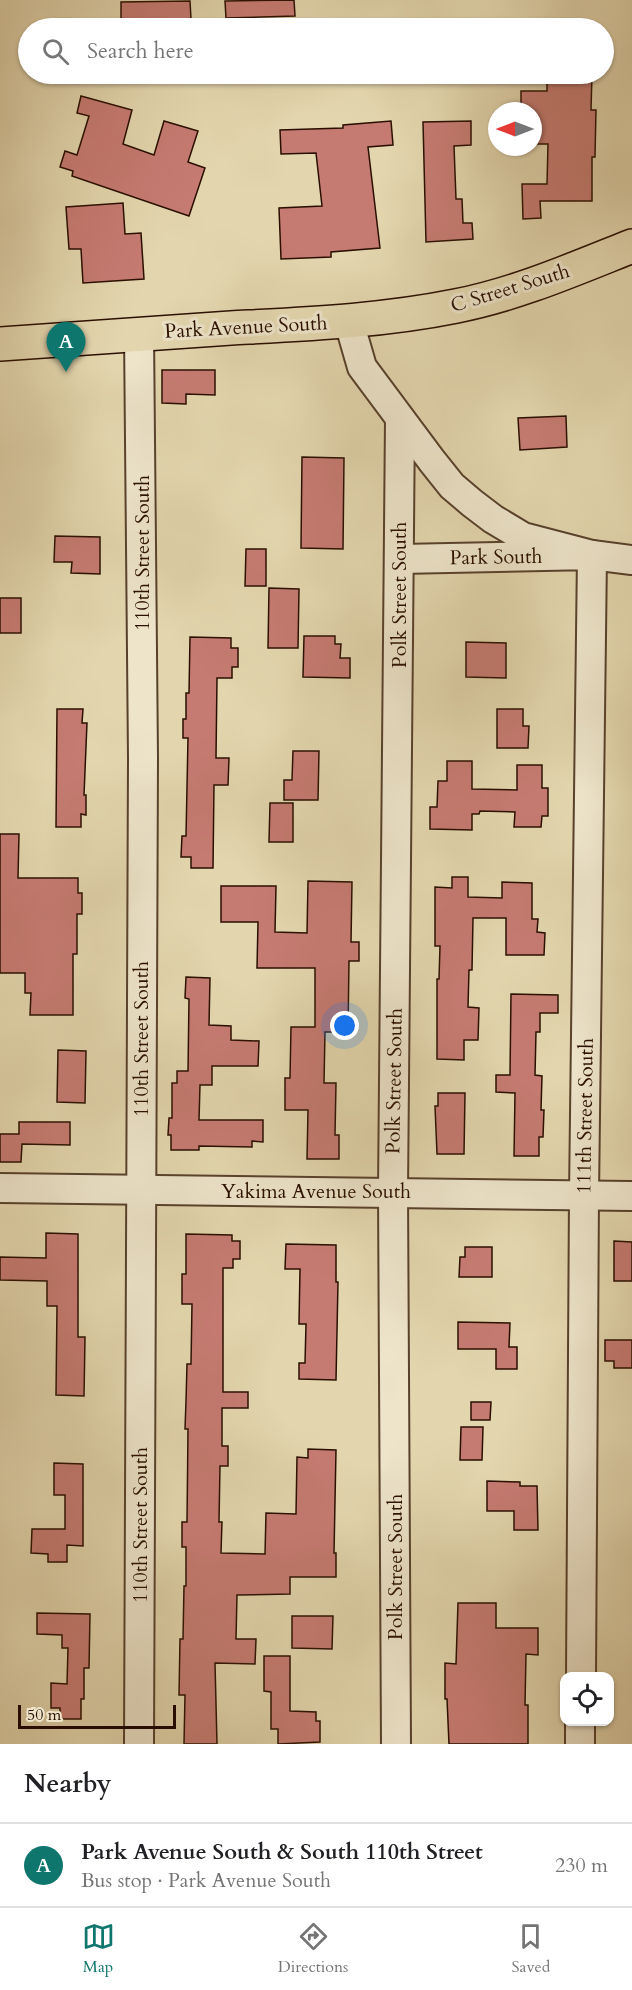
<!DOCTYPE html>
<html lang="en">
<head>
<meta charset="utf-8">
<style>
	:root { --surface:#fff; --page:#f2f2f2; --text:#202124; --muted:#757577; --line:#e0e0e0; --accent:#0f766e }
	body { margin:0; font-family:Cardo,serif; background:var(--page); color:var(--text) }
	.controls { position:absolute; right:18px; bottom:18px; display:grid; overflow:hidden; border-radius:12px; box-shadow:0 2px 4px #0004 }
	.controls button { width:54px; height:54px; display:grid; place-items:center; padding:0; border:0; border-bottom:2px solid var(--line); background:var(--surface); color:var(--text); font:30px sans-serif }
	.compass { position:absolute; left:488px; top:102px; width:54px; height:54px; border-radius:50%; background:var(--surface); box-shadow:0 2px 4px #0004; rotate:270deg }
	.scale { position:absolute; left:18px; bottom:15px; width:158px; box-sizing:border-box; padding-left:6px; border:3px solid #2a0f00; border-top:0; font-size:16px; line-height:21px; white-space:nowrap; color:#2a0f00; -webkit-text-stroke:4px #ede4ca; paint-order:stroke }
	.you { position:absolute; left:345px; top:1026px; width:21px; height:21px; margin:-15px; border:4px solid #fff; border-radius:50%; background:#1a73e8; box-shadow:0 0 0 9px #1a73e833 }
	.badge { display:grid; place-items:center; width:39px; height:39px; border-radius:50%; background:var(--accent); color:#fff; font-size:20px; font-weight:700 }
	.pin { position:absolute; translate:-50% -50px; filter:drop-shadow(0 2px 3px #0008) }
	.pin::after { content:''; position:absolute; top:32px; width:21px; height:18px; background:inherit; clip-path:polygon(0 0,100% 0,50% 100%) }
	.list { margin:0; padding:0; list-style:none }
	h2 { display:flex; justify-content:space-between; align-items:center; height:78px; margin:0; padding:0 24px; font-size:26px }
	h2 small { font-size:20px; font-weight:400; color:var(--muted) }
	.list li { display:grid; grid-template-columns:39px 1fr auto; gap:18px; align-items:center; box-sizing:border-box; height:84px; padding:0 24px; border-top:2px solid var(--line) }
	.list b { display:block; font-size:22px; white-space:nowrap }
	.list p { margin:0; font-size:20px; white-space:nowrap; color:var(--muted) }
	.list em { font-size:20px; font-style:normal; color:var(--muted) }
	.icon { flex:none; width:33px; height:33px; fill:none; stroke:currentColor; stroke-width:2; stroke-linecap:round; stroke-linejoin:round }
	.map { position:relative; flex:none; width:632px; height:1744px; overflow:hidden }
	.search { position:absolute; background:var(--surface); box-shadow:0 2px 4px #0004; left:18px; right:18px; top:18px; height:66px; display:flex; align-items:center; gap:15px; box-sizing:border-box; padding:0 21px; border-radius:33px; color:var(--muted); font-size:22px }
	.sheet { height:162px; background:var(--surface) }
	nav { display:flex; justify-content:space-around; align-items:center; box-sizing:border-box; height:84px; border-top:2px solid var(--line); background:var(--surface); font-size:16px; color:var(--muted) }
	nav a { display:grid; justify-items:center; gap:3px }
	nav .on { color:var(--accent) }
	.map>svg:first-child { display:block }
	.building { fill:#c67b72; stroke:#2a0f00; stroke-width:1.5 }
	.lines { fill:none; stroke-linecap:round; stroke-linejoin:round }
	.minor-casing { stroke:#58412c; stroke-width:32 }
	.major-casing { stroke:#2a0f00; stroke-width:36 }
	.minor { stroke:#ede4ca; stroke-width:28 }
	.major { stroke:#e3d6ae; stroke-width:33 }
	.labels { text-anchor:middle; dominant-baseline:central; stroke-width:6; stroke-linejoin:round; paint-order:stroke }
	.street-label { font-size:20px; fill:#2a0f00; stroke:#ede4ca }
</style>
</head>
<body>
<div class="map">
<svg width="632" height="1744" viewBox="0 0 632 1744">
	<rect width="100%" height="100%" fill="#e3d6ae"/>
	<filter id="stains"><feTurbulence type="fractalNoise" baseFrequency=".00333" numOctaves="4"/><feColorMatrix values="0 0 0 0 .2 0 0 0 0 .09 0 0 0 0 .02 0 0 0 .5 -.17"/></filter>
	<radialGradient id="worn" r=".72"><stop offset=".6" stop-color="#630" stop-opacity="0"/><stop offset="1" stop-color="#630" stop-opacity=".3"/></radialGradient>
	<g class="building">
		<polygon points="294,0 295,16 226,18 225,1"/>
		<polygon points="190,1 191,19 121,19 121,2"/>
		<polygon points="547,74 592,74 591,110 596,110 595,157 592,157 592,201 540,201 541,218 523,219 522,184 547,184 548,144 533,144 533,111 521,111 521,91 547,91"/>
		<polygon points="81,96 132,110 123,144 154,155 164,121 198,131 188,162 205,168 189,216 72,176 73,171 60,167 65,151 77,155 89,116 77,113"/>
		<polygon points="391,121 393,145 368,147 380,248 331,252 331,257 281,259 279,208 322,206 316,153 281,154 280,130 343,128 343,125"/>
		<polygon points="471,121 471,145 454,146 456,199 462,199 463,223 472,223 473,239 426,242 423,122"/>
		<polygon points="123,203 125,234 141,233 144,279 83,283 81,249 69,249 66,207"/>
		<polygon points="162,370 215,370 215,395 186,394 186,404 162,403"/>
		<polygon points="566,416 567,447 520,450 518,418"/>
		<polygon points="302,457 344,458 343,549 301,548"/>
		<polygon points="55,536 100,537 100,574 71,573 72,562 54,562"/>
		<polygon points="246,549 266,549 266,586 245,586"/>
		<polygon points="269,588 299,589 298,648 268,648"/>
		<rect x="0" y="598" width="21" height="35"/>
		<polygon points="304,636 335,636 335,644 341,644 340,658 350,658 350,678 303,677"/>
		<polygon points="190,637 231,638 231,648 238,648 238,667 232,667 232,678 217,678 216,758 229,758 228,785 214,785 213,868 191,868 191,857 181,857 182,836 186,836 188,738 183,738 183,719 186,719 186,693 189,693"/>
		<polygon points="466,642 506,643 506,678 466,677"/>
		<polygon points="57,709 83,709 82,723 87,723 84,795 86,795 86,815 81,814 81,827 56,827"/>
		<polygon points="497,709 523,709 523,726 529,726 528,748 497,748"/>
		<polygon points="293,751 319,751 318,800 284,800 284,780 292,780"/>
		<polygon points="447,761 472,761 472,789 517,790 517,765 542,765 542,788 548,788 548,816 542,816 541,827 514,827 515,812 480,811 479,814 472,814 472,830 430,829 430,807 437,807 438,781 447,781"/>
		<polygon points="270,803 293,803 293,842 269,842"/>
		<polygon points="0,834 19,834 18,878 78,878 78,893 82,893 82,914 77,914 77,954 73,954 73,1015 30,1015 31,993 25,993 25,973 0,973"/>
		<polygon points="452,877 468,877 468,897 502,898 502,882 532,883 532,919 538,919 537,932 545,933 544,955 506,955 506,918 473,918 472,970 469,970 468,1007 479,1008 478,1040 464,1040 464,1060 437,1059 437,979 439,979 440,946 435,946 435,887 452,888"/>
		<polygon points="308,881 352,882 351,942 359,942 359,961 349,961 348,1032 325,1032 324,1083 336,1083 335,1135 339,1135 339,1159 307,1159 308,1110 285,1110 285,1078 290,1078 291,1027 315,1027 315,968 257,968 258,922 221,922 221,886 276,886 275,932 307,933"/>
		<polygon points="186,977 210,978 209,1025 231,1026 231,1040 259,1041 258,1066 212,1066 212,1085 200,1085 199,1120 263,1120 263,1142 252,1141 252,1147 199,1146 199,1150 171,1150 171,1135 168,1135 169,1118 172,1118 172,1083 177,1083 177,1071 188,1071 189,999 185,998"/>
		<polygon points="511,994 558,995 558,1013 540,1013 540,1032 536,1032 535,1075 542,1076 541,1110 544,1110 543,1137 539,1137 539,1156 514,1156 515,1093 496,1092 496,1075 510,1075"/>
		<polygon points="58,1050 86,1051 85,1103 57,1102"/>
		<polygon points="438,1093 465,1093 464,1154 437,1154 435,1106 438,1106"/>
		<polygon points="19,1122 70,1122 70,1145 22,1144 21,1162 0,1162 0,1134 19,1134"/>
		<polygon points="46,1233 78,1234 78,1337 85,1337 84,1396 56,1395 57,1306 47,1306 47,1281 0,1280 0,1257 46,1258"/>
		<polygon points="186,1234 232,1235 232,1241 240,1241 240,1259 233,1259 233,1268 223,1268 223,1392 248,1392 248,1408 222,1408 222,1446 228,1446 228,1466 220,1466 219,1522 222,1522 221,1553 265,1554 266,1513 296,1514 297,1457 308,1458 308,1449 336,1450 334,1553 336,1553 336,1577 290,1577 290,1594 237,1595 236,1639 256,1639 255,1664 215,1663 217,1744 184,1744 185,1695 179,1695 180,1639 183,1639 184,1586 186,1586 186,1547 182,1547 182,1522 187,1522 188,1429 185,1429 186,1401 187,1364 191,1364 192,1304 182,1304 182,1274 186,1274"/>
		<polygon points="614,1241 632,1242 632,1281 614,1281"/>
		<polygon points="286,1244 336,1245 336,1282 338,1282 336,1380 299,1379 299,1363 305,1363 306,1324 299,1324 300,1269 285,1269"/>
		<polygon points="465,1247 492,1247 492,1277 459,1277 460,1257 465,1257"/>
		<polygon points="458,1322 510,1323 509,1347 517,1347 517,1369 496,1369 496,1349 458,1349"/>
		<polygon points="605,1340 632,1340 632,1368 614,1368 614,1361 605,1361"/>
		<polygon points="471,1402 491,1402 490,1420 471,1420"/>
		<polygon points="461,1427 483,1427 482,1460 460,1460"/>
		<polygon points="54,1463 83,1464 83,1546 67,1545 67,1562 48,1562 48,1554 31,1553 32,1529 65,1529 65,1495 54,1495"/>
		<polygon points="487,1481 520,1482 520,1486 537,1486 538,1530 514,1530 514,1511 487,1511"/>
		<polygon points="458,1603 496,1603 496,1628 538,1628 538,1655 526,1654 525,1705 528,1705 528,1744 449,1744 447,1699 445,1699 445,1663 456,1664"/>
		<polygon points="37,1613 90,1614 89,1668 84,1668 84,1699 81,1699 81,1719 60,1719 60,1708 51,1708 51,1683 67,1684 68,1648 62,1648 62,1635 37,1634"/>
		<polygon points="292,1616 333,1616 332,1649 292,1648"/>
		<polygon points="264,1656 290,1656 290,1711 316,1712 316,1721 320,1721 320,1742 278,1744 278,1729 271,1729 271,1692 264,1691"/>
	</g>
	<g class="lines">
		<defs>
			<g id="minor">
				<polyline points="349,322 362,367 432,461 452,486 472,503 493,519 523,537 592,555 632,560"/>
				<polyline points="139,333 143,758 139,1744"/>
				<polyline points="400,559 592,555 584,1195 581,1676"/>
				<polyline points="0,1188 632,1196"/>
				<polyline points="396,1744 393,1191 400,419"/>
				<polyline points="580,1744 580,1722"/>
			</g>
			<path id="major" d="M 0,344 C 77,338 154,333 231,328 C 306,324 382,321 456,306 C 517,294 574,269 632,246"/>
		</defs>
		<use href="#minor" class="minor-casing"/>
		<use href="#major" class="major-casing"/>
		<use href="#minor" class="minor"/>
		<use href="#major" class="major"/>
	</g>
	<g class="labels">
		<g class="street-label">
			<text transform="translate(510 288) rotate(-17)">C Street South</text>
			<text transform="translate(246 327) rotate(-3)">Park Avenue South</text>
			<text transform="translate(142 553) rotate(-90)">110th Street South</text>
			<text transform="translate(496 557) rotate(-1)">Park South</text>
			<text transform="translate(399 595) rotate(-90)">Polk Street South</text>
			<text transform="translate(141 1039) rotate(-90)">110th Street South</text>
			<text transform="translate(394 1081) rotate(-89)">Polk Street South</text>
			<text transform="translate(585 1116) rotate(-89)">111th Street South</text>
			<text x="316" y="1191">Yakima Avenue South</text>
			<text transform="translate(140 1525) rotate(-90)">110th Street South</text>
			<text transform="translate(395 1567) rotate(-90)">Polk Street South</text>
		</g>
	</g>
	<rect width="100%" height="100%" filter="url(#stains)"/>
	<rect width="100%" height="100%" fill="url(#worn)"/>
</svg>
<div class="controls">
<button><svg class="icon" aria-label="locate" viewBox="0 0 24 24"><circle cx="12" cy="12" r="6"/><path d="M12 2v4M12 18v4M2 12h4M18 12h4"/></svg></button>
</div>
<svg class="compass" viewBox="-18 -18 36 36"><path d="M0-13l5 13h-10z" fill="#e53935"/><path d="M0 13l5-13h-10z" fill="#757577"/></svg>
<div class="scale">50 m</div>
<div class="you"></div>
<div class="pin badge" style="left:66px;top:372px">A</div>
<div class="search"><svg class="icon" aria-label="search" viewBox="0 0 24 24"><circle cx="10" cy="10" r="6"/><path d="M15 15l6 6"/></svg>Search here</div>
</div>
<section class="sheet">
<h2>Nearby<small></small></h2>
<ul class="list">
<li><span class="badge">A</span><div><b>Park Avenue South &amp; South 110th Street</b><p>Bus stop · Park Avenue South</p></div><em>230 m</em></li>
</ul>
</section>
<nav>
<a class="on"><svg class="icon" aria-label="map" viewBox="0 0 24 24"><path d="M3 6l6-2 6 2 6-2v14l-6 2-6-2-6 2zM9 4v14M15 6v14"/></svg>Map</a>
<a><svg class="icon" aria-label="directions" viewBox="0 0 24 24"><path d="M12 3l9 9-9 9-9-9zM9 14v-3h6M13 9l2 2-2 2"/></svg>Directions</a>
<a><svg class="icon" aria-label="saved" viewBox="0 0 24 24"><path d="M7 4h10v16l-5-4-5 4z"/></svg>Saved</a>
</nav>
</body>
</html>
